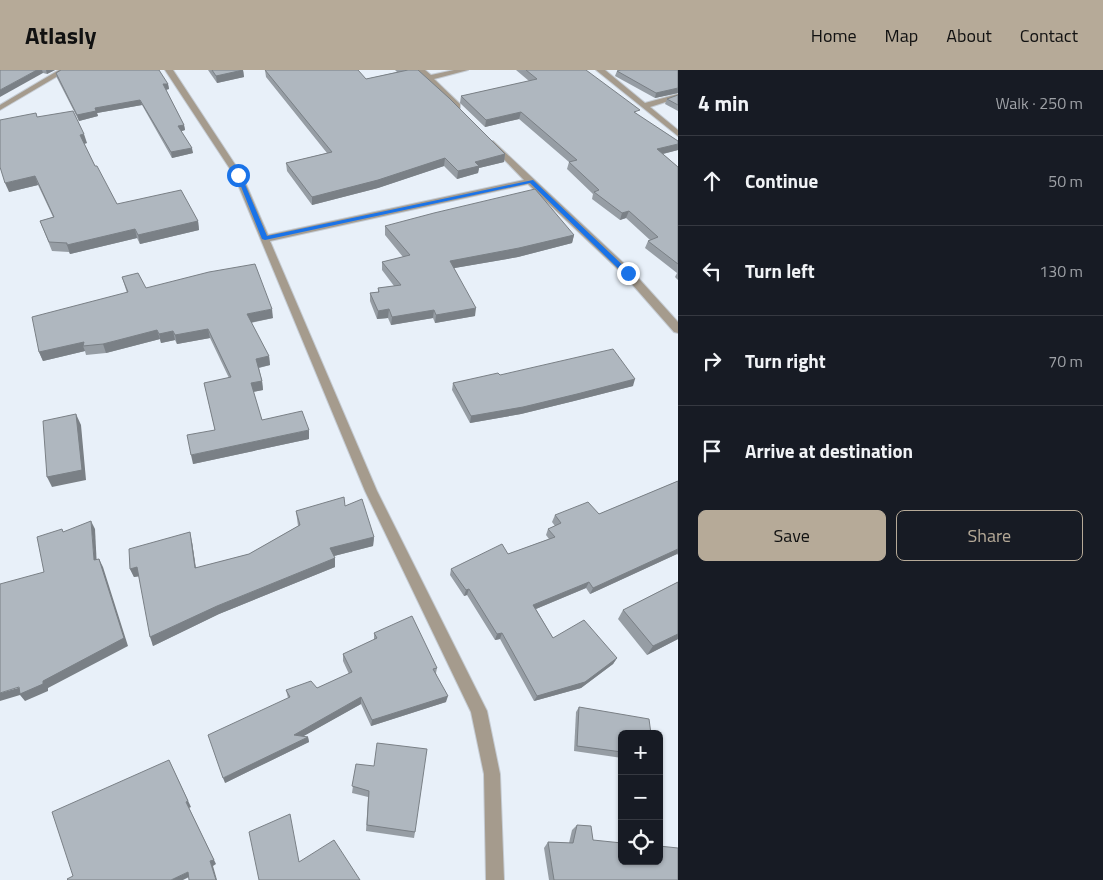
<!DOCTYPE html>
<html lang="en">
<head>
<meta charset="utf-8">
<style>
	:root { --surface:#171b24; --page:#20242c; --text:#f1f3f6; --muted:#9ea1a6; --line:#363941; --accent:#b6aa98 }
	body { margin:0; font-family:"Titillium Web",sans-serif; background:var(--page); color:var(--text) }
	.controls { position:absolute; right:15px; bottom:15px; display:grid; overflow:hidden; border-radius:8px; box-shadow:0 1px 4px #0004 }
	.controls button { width:45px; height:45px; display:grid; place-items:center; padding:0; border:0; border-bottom:1px solid var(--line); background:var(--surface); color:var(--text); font:25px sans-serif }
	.stop { position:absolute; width:15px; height:15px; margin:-11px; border:4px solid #1a73e8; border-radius:50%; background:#fff }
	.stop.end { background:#1a73e8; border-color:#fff; box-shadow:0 1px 5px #0008 }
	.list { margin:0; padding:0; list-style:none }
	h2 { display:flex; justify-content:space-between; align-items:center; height:65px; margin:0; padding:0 20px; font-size:21px }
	h2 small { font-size:16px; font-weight:400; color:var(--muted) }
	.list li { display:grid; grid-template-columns:32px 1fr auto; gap:15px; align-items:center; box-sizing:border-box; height:90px; padding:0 20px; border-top:1px solid var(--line) }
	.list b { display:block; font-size:19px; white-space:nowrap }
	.list em { font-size:16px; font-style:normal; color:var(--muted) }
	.actions { display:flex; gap:10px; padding:15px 20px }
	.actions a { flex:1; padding:11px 0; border:1px solid var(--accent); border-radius:8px; text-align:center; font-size:18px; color:var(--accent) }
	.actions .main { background:var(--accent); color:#111 }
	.icon { flex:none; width:28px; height:28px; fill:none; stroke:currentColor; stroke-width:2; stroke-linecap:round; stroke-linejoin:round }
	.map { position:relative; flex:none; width:678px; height:810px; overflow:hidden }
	header { display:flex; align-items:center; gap:30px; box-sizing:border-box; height:70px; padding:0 25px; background:var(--accent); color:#111 }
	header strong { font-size:24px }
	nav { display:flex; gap:28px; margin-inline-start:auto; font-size:18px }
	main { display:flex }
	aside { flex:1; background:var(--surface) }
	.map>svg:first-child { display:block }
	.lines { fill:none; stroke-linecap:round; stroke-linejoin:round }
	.street-casing { stroke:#c5ccd4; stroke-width:2 }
	.street { fill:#a59b8d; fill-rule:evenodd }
	.wall { fill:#969da4 }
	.shaded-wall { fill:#7a8086 }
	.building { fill:#afb7bf; stroke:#7a8086 }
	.route { fill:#1a73e8 }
</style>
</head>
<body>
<header>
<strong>Atlasly</strong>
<nav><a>Home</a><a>Map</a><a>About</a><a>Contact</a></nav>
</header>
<main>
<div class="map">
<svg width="678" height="810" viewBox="0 0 678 810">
	<rect width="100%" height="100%" fill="#e8f0f9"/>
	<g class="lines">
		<defs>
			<g id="street">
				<polygon points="59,0 68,0 0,40 0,35"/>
				<polygon points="165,0 173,0 242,105 268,165 524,110 490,75 490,71 493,71 632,201 678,252 678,263 674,262 624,205 528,114 270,171 377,421 487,641 500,704 504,810 486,810 484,704 471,642 365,421 234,105"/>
				<polygon points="417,0 425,0 431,5 454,0 468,0 434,9 460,34 460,38 454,38"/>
				<polygon points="596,0 605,0 645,33 678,24 678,28 650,37 678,60 678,66"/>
			</g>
		</defs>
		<use href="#street" class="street-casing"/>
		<use href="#street" class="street"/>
	</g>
	<g class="wall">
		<polygon points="0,0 55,0 47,4 43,3"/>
		<polygon points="208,0 243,0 244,7 217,13"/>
		<polygon points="265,0 366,9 397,2 395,0 418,0 505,84 504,92 479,98 478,103 457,109 444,96 378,118 312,135 287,101 286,93 327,83 266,7"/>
		<polygon points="516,0 586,0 638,45 678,71 678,80 663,84 678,97 678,210 675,207 677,203 645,178 648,171 650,170 626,148 620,150 592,129 593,124 567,99 569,92 519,49 485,57 460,33 461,26 529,11"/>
		<polygon points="678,0 678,23 655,28 615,6 617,1"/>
		<polygon points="56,3 168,14 169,19 166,20 184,55 185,60 181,61 193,83 172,88 142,35 97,43 98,46 79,51 57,8"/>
		<polygon points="678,25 678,41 665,34 667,29"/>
		<polygon points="37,47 87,73 84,74 95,96 117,134 198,151 199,160 140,174 137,168 70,184 69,182 52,181 40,151 53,147 38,115 9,122"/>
		<polygon points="385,156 574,165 572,173 518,187 454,198 475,246 435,253 433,248 391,255 388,248 377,249 370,231 370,223 378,222 378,218 394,216 382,200 382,192 403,187 385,165"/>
		<polygon points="122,207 146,218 273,248 251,253 269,286 270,295 259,298 262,311 263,320 253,322 262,350 309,369 193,394 215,360 204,313 229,308 210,268 177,274 175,270 161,273 160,269 106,283 86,285 85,281 43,291 39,282 127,223"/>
		<polygon points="500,305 633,316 574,331 521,344 470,353 452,320 453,313"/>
		<polygon points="678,411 678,485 677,484 590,524 586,518 536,539 553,568 617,588 613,594 581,618 534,631 500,569 495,570 467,525 464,526 450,505 451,499 508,484 549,469 546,465 548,459 555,456 552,452 555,445 599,444"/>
		<polygon points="345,436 374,467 373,476 334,486 335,497 219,544 153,576 139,506 134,507 130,499 192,472 196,498 249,484 298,456 296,441"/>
		<polygon points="678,512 678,569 647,585 618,549 623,540"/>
		<polygon points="374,563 437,598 436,603 446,632 371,656 361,634 303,666 308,667 309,672 225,713 288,628 286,620 317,618 349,604 343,591 343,584 374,570"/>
		<polygon points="579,637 622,664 622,688 574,681 576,642"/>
		<polygon points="356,694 415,762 414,768 366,761 368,727 352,723"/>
		<polygon points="577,755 593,770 678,810 549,810 544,778 548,772 569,773 572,760"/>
	</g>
	<g class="shaded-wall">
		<polygon points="37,0 42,0 43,3 0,27 0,20"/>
		<polygon points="46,0 55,0 47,4"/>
		<polygon points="243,0 244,7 217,13 216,6"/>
		<polygon points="163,14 168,14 169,19 164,20"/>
		<polygon points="678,18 678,23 655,28 656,23"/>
		<polygon points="140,30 142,35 97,43 98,46 79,51 77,45 95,38"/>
		<polygon points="521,42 519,49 485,57 486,50"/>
		<polygon points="184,55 185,60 179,62 178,56"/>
		<polygon points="84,64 87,73 83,74 80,65"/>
		<polygon points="678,74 678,80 654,86 657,79"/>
		<polygon points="192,78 193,83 172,88 171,82"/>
		<polygon points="505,84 504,92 479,98 478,103 457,109 458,101 475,92"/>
		<polygon points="445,88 444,96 378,118 312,135 312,127"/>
		<polygon points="35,106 38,115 9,122 5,113"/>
		<polygon points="629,141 626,148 620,150 622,143"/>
		<polygon points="198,151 199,160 140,174 138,165"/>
		<polygon points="135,159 137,168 70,184 67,175"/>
		<polygon points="574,165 572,173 518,187 449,199 450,191"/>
		<polygon points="476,238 475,246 435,253 436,245"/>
		<polygon points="272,239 273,248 248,253 247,244"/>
		<polygon points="389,239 388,248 377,249 378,241"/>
		<polygon points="434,240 433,248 391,255 392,247"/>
		<polygon points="208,259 210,268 177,274 175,265"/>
		<polygon points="157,260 160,269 106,283 103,274"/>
		<polygon points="173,261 175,270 161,273 159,264"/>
		<polygon points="84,272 83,276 85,281 43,291 39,282"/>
		<polygon points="269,286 270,295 257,298 256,289"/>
		<polygon points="635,309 633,316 574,331 521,344 470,353 471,346"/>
		<polygon points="262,311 263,320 252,322 251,313"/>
		<polygon points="76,344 81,355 86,410 52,417 47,407"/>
		<polygon points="309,360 309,369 193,394 191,385"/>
		<polygon points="91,451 95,459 97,498 94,490"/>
		<polygon points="190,462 192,472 197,507 195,498"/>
		<polygon points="374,467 373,476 330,487 330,478"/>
		<polygon points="678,479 678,483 677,484 590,524 593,518"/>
		<polygon points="335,488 335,497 219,544 153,576 150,567 217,536"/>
		<polygon points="99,489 103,497 128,576 48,618 48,621 25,631 20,625 0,631 0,623 43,611"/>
		<polygon points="137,497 141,506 134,507 130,499"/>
		<polygon points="589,512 586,518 531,541 533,535"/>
		<polygon points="469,519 467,525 464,526 466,520"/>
		<polygon points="502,563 500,569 495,570 497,564"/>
		<polygon points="678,564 678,569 647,585 653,576"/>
		<polygon points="617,588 613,594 581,618 534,631 537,626"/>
		<polygon points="448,626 446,632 371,656 372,650"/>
		<polygon points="361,627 361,634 295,671 294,665"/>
		<polygon points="308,667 309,672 225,713 223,708"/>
		<polygon points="169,690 191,737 189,738 216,794 213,796 217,810 216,810 210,791"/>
		<polygon points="188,802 191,806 183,810 171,810"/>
	</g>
	<g class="building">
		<polygon points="0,0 37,0 0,20"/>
		<polygon points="61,0 159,0 168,14 163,14 184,55 178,56 192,78 171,82 140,30 95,38 96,41 77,45 56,3"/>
		<polygon points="212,0 243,0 216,6"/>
		<polygon points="265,0 358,0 366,9 408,0 418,0 449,28 505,84 475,92 479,96 458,101 445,88 378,110 312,127 286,93 332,82"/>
		<polygon points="526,0 586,0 640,40 634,42 678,71 678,74 657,79 678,97 678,194 648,171 658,167 629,141 622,143 594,122 599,120 569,92 577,90 521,42 486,50 461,26 537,9"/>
		<polygon points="621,0 678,0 678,18 656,23 617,1"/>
		<polygon points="678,25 678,35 667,29"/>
		<polygon points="73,41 84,64 80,65 95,96 97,96 117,134 181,120 198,151 138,165 135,159 67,175 67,173 49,172 40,151 54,147 35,106 5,113 0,97 0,50 36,43 37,47"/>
		<polygon points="535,119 574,165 519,178 450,191 476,238 436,245 434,240 392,247 389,239 378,241 370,223 379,222 378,218 401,215 382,192 410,185 385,156 434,143"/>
		<polygon points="255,194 272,239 247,244 269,286 256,289 262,311 251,313 262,350 302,341 309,360 191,385 187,365 215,360 204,313 231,307 208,259 175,265 173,261 159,264 157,260 103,274 83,276 84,272 39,282 32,247 128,222 122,207 138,203 146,218 209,202"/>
		<polygon points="613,279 635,309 577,324 523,337 471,346 453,313 498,303 500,305"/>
		<polygon points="76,344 82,400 47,407 43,351"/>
		<polygon points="678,411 678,479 593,518 589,512 533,535 553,568 584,550 617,588 585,612 537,626 502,563 497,564 469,519 466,520 451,499 502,474 508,484 555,467 548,459 561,453 555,445 588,432 599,444"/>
		<polygon points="344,427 345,436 362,429 374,467 330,478 335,488 217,536 150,567 137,497 130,499 129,479 190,462 195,498 249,484 300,455 296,441"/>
		<polygon points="91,451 94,490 99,489 124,568 43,611 43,614 20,624 19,617 0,623 0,514 44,502 37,467 62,459 63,462"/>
		<polygon points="678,512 678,564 653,576 623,540"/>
		<polygon points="412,546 437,598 433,599 448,626 372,650 361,627 294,665 308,667 223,708 208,665 290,627 286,620 311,611 317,618 352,602 343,584 377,568 374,563"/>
		<polygon points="579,637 649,649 651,664 622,664 622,682 577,676"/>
		<polygon points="377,673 427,679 415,762 367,755 369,721 352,716 356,694 374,696"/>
		<polygon points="169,690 188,731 186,732 214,790 210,791 216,810 189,810 188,802 171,810 68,810 67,809 73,806 52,742"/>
		<polygon points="290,744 299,792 334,770 360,810 259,810 249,762"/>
		<polygon points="577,755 591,756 593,770 622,773 622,791 659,791 659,776 678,778 678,810 554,810 548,772 573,773"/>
	</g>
	<polygon class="route" points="236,104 241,105 267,166 533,110 631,203 625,205 530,113 265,170 262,169"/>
</svg>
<div class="controls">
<button>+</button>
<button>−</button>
<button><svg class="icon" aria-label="locate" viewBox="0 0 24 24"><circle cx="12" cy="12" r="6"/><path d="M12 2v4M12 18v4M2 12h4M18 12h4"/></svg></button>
</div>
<div class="stop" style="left:238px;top:105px"></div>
<div class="stop end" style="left:628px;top:203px"></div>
</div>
<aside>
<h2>4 min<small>Walk · 250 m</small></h2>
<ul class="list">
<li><svg class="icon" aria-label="ahead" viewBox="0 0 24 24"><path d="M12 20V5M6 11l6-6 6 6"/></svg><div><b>Continue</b></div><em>50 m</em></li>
<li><svg class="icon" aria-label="left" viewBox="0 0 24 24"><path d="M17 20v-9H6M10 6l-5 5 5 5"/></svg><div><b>Turn left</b></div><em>130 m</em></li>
<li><svg class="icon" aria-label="right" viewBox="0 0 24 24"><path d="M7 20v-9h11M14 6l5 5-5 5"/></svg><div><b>Turn right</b></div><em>70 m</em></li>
<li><svg class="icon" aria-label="arrive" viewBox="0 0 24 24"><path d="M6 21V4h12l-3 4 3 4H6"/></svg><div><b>Arrive at destination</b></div></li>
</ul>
<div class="actions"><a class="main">Save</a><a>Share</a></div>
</aside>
</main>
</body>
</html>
